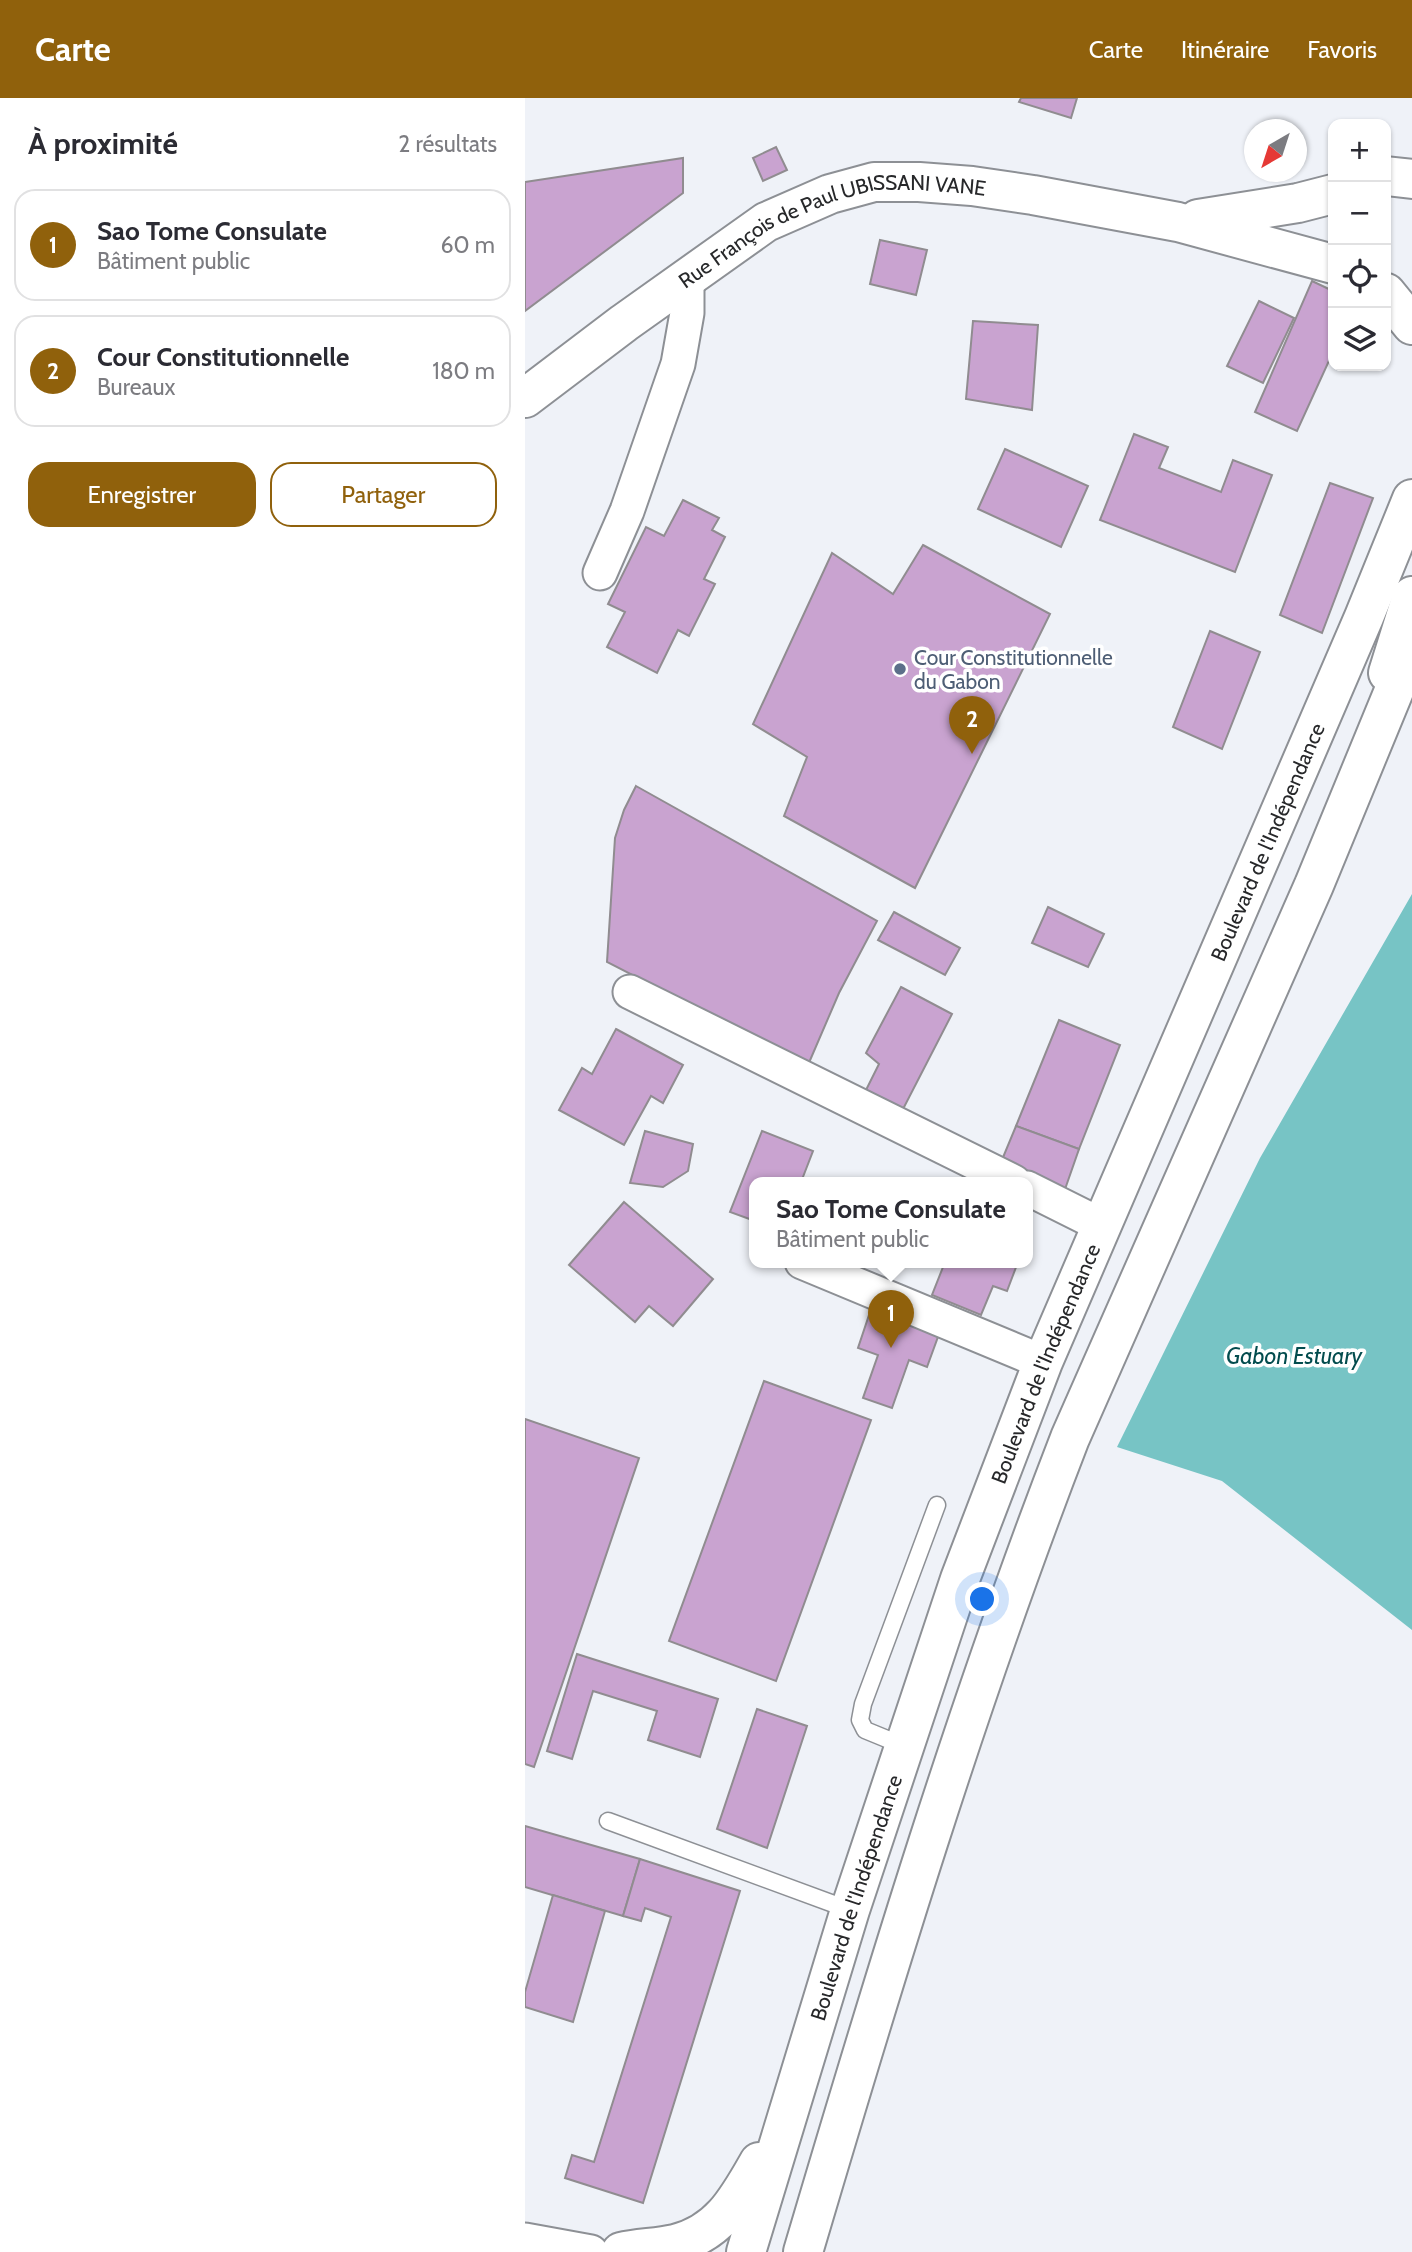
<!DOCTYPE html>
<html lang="fr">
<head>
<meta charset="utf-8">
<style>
	:root { --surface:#fff; --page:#f2f2f3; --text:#2b2b33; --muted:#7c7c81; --line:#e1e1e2; --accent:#90610c }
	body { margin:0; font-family:Cabin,sans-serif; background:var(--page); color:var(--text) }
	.controls { position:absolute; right:21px; top:21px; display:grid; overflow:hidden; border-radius:14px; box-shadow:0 2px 5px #0004 }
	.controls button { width:63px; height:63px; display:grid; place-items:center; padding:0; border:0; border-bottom:2px solid var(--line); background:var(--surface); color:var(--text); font:35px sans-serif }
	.compass { position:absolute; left:719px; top:21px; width:63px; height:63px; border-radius:50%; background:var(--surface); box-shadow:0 2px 5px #0004; rotate:219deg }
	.you { position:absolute; left:458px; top:1502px; width:24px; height:24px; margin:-18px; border:5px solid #fff; border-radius:50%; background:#1a73e8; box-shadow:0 0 0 10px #1a73e833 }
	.badge { display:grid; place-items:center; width:46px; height:46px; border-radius:50%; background:var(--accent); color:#fff; font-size:23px; font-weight:700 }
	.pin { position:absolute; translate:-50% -58px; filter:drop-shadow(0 2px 4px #0008) }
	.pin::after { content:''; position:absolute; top:37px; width:24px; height:21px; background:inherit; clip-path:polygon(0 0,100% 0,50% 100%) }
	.popup { position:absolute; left:224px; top:1079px; width:284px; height:91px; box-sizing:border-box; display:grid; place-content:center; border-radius:14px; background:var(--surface); filter:drop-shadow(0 2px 5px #0005); font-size:23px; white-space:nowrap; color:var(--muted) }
	.popup b { font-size:26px; color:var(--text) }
	.popup::after { content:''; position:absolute; left:50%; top:100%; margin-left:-14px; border:14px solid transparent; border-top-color:var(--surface) }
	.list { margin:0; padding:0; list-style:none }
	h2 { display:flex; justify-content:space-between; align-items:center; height:91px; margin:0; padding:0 28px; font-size:30px }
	h2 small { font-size:23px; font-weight:400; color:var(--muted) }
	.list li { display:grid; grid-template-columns:46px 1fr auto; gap:21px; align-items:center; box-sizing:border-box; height:112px; margin:0 14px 14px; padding:0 14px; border:2px solid var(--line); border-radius:21px }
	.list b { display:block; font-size:26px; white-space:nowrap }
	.list p { margin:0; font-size:23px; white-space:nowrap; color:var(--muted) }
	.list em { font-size:23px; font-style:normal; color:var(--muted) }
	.actions { display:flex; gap:14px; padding:21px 28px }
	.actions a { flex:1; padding:16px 0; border:2px solid var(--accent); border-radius:21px; text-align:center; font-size:24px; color:var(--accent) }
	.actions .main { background:var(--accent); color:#fff }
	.icon { flex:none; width:38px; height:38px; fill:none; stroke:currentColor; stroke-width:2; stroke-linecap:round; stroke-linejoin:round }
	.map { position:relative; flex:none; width:887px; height:2154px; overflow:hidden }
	header { display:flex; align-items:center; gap:42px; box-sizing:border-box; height:98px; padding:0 35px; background:var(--accent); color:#fff }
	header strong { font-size:33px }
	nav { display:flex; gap:38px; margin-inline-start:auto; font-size:24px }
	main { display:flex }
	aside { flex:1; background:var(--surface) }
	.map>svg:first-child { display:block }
	.water { fill:#77c4c5 }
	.building { fill:#c9a3d0; stroke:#908c90; stroke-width:2 }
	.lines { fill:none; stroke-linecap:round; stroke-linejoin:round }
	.service-casing { stroke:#8d9095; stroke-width:19 }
	.minor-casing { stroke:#8d9095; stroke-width:37 }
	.tertiary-casing { stroke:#8d9095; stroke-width:42 }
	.primary-casing { stroke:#8d9095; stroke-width:42 }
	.service { stroke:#fff; stroke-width:16 }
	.minor { stroke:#fff; stroke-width:33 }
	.tertiary { stroke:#fff; stroke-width:38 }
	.primary { stroke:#fff; stroke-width:38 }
	.service-dot { fill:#5c6f8a; stroke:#fff; stroke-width:2.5 }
	.labels { text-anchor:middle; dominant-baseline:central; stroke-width:7; stroke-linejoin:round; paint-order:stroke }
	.street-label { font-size:21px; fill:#27282a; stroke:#fff }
	.service-label { font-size:21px; fill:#4e5e75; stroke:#fff; text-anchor:start }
	.water-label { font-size:23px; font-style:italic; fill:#034c4e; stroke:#fff }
</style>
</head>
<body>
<header>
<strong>Carte</strong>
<nav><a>Carte</a><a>Itinéraire</a><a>Favoris</a></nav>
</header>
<main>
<aside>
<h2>À proximité<small>2 résultats</small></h2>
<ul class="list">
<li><span class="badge">1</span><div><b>Sao Tome Consulate</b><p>Bâtiment public</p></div><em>60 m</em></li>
<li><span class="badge">2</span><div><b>Cour Constitutionnelle</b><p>Bureaux</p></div><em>180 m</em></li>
</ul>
<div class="actions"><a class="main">Enregistrer</a><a>Partager</a></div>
</aside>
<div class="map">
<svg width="887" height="2154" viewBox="0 0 887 2154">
	<rect width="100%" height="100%" fill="#eff2f8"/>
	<polygon class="water" points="887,796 887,1532 697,1383 592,1349 735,1060"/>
	<g class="building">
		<polygon points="496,0 552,0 546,20 494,4"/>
		<polygon points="251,49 262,72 238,83 228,60"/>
		<polygon points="158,60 158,95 0,213 0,84"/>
		<polygon points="355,142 402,152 391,197 345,186"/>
		<polygon points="787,183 808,193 808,254 772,333 730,314"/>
		<polygon points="734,203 769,220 738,285 702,268"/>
		<polygon points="448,223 513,227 507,312 441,301"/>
		<polygon points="609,336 643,349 634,370 696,394 708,362 747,377 710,474 575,422"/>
		<polygon points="480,351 563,388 536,449 453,411"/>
		<polygon points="805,385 848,400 797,535 755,517"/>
		<polygon points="158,402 194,420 187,432 200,439 179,481 190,486 164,538 153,532 132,575 82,549 100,514 83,506 121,429 139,438"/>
		<polygon points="398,447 525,516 390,790 259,718 282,659 228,626 307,455 368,496"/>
		<polygon points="685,533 735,554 697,651 648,629"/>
		<polygon points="111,688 352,823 314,895 283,967 82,864 90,740 99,712"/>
		<polygon points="523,809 579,836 563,869 507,845"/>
		<polygon points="369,814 435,850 420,877 353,842"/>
		<polygon points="376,889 427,916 376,1015 338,998 354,966 341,955"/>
		<polygon points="534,922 595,947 554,1051 491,1028"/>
		<polygon points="91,931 158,967 138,1005 126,998 99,1047 34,1012 57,970 67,976"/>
		<polygon points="491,1028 554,1051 538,1097 474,1069"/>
		<polygon points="120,1033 168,1046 163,1073 138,1089 105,1085"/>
		<polygon points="237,1033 288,1053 276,1084 230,1084 230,1123 205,1114"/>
		<polygon points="99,1104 188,1181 148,1228 124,1208 110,1224 44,1167"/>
		<polygon points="420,1164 493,1164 482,1193 468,1188 456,1217 407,1197"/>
		<polygon points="346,1211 414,1236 402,1269 384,1262 367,1310 338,1300 353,1257 333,1250"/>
		<polygon points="239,1283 346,1322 251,1583 144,1543"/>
		<polygon points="0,1321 114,1360 9,1669 0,1666"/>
		<polygon points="52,1556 193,1601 175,1659 123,1642 132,1613 68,1593 47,1661 22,1653"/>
		<polygon points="232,1611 282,1628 242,1750 192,1731"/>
		<polygon points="0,1728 115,1761 98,1818 0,1789"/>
		<polygon points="115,1761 215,1793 118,2105 40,2080 47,2057 69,2064 146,1819 120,1810 116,1823 98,1818"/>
		<polygon points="28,1797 80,1813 48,1924 0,1909 0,1894"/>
	</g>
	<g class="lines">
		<defs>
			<g id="service">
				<polyline points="379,1648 340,1632 335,1622 338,1606 412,1407"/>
				<polyline points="83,1723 325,1812"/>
			</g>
			<g id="minor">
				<polyline points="75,475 102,413 153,266 162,215 162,179"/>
				<polyline points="105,894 489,1084"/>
				<polyline points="502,1090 578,1128"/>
				<polyline points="277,1164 518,1264"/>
				<polyline points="0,2142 66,2154"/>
			</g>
			<g id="tertiary">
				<polyline points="861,78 887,81"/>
				<polyline points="673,121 773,105 808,96"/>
				<polyline points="861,195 887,227"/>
				<path id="s1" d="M 0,300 L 99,225 L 241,124 L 305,96 L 349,84 L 394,84 L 447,88 L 508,97 L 653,124 L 808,166"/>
			</g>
			<g id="primary">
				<polyline points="863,575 887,498"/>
				<path d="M 96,2154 C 113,2150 133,2150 150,2146 C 195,2135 213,2101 234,2064"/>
				<path id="s2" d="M 221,2154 L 325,1812 L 435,1481 L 518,1264 L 839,519 L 887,401"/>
				<path d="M 278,2154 C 359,1880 442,1606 545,1340 L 789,787 L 887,549"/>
			</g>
		</defs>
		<use href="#service" class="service-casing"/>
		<use href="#minor" class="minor-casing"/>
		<use href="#tertiary" class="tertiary-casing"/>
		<use href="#primary" class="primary-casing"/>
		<use href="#service" class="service"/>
		<use href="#minor" class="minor"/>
		<use href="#tertiary" class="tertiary"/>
		<use href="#primary" class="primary"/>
	</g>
	<circle class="service-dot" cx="375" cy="571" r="7"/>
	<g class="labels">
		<g class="street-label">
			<text stroke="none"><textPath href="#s1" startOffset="360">Rue François de Paul UBISSANI VANE</textPath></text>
			<text stroke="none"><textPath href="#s2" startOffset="1505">Boulevard de l'Indépendance</textPath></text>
			<text stroke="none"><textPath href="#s2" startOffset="938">Boulevard de l'Indépendance</textPath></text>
			<text stroke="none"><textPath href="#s2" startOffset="371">Boulevard de l'Indépendance</textPath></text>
		</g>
		<g class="service-label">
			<text x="389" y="559">Cour Constitutionnelle<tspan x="389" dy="24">du Gabon</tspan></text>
		</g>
		<g class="water-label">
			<text x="769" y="1258">Gabon Estuary</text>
		</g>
	</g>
</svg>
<div class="controls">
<button>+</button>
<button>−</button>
<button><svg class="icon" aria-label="locate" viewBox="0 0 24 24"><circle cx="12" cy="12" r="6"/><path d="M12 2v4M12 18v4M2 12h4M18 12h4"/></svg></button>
<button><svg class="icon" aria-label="layers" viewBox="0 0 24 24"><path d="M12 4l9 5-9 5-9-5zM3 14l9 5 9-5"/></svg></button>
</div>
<svg class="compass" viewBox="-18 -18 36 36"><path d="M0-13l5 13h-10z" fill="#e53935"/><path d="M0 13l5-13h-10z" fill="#7c7c81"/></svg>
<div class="you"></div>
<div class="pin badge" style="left:366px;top:1250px">1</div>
<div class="popup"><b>Sao Tome Consulate</b>Bâtiment public</div>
<div class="pin badge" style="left:447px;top:656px">2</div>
</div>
</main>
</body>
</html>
